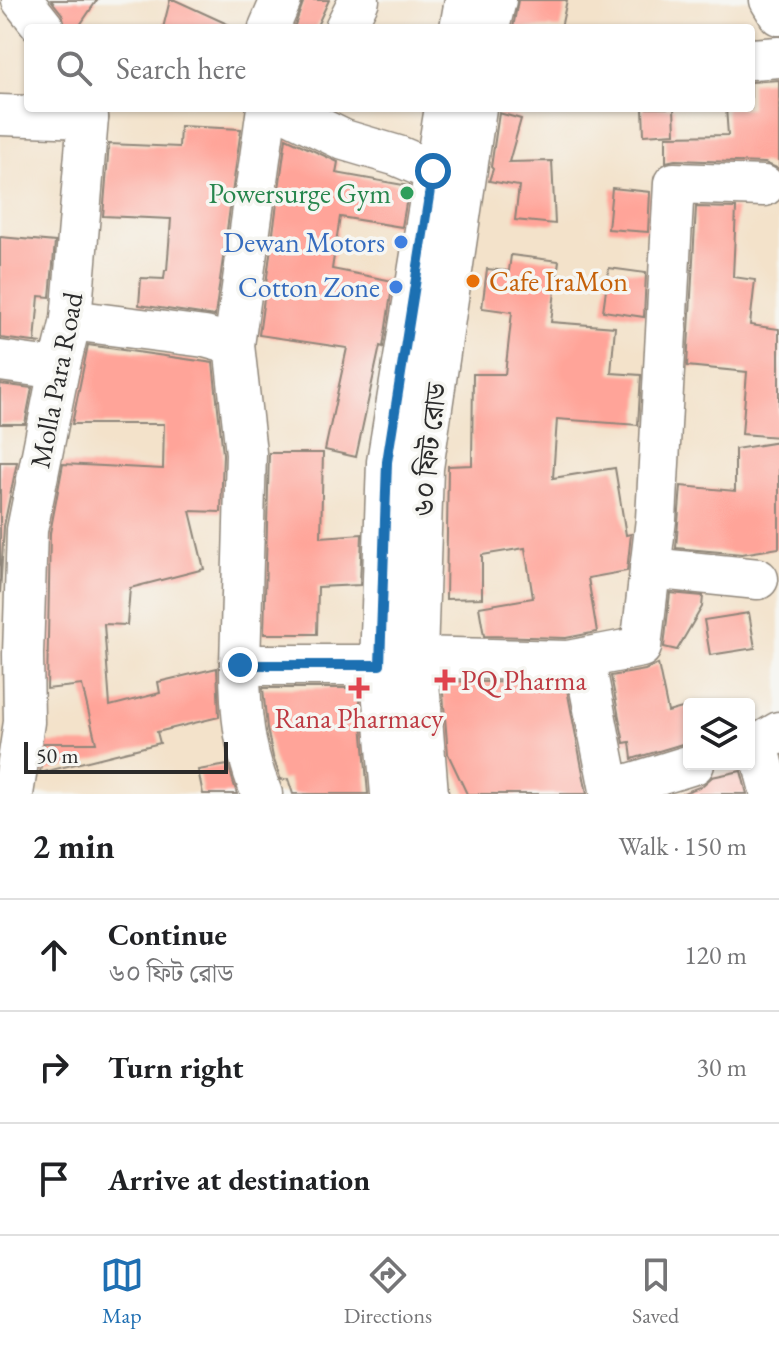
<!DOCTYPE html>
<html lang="en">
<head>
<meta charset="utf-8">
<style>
	:root { --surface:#fff; --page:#f6f6f6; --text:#202124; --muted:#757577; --line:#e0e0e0; --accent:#1f6fb2 }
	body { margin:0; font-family:"EB Garamond","Noto Serif Bengali",serif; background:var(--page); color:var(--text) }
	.controls { position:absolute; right:24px; bottom:24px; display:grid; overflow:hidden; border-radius:8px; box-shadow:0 2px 6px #0004 }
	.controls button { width:72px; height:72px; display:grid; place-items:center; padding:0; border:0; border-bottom:2px solid var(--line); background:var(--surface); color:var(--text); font:40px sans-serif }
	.scale { position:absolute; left:24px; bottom:20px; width:204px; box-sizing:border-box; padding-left:8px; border:4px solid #2b2b2b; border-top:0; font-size:22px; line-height:28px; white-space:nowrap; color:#2b2b2b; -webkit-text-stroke:6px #f6f6f2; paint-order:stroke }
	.stop { position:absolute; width:24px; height:24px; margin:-18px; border:6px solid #1f6fb2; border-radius:50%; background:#fff }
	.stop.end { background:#1f6fb2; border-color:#fff; box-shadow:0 2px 8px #0008 }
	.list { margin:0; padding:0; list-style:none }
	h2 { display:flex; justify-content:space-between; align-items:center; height:104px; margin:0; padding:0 32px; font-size:34px }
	h2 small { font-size:26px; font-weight:400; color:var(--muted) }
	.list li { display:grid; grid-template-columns:52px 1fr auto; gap:24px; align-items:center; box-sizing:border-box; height:112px; padding:0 32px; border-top:2px solid var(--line) }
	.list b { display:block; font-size:30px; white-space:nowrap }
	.list p { margin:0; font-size:26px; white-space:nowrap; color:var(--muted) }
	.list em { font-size:26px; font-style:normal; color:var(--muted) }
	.icon { flex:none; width:44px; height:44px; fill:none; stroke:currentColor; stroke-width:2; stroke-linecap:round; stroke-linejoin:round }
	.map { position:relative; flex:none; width:779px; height:794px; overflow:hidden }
	.search { position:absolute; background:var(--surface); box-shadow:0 2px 6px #0004; left:24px; right:24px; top:24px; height:88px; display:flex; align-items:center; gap:20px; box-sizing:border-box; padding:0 28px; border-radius:8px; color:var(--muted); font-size:30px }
	.sheet { height:440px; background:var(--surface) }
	nav { display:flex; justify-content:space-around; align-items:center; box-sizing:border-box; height:112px; border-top:2px solid var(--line); background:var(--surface); font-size:22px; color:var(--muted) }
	nav a { display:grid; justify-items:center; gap:4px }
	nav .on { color:var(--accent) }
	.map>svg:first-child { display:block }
	.building { fill:#ffa499 }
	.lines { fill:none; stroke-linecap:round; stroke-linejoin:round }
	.minor-casing { stroke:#8f867a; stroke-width:43 }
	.minor { stroke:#fff; stroke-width:40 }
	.route { stroke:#1f6fb2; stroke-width:10 }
	.leisure-dot { fill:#2e9e5b; stroke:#f6f6f2; stroke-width:3 }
	.shop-dot { fill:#3f7fe0; stroke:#f6f6f2; stroke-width:3 }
	.food-dot { fill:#e8710a; stroke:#f6f6f2; stroke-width:3 }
	.health-dot { fill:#e0444e; stroke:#f6f6f2; stroke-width:3 }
	.labels { text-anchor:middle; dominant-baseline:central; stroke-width:7; stroke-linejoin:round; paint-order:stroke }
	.leisure-label { font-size:28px; fill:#27864d; stroke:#f6f6f2; text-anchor:end }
	.shop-label { font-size:28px; fill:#366cbe; stroke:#f6f6f2; text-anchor:end }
	.food-label { font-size:28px; fill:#c56008; stroke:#f6f6f2; text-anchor:start }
	.street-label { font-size:28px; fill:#2b2b2b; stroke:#f6f6f2 }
	.health-label { font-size:28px; fill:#be3a42; stroke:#f6f6f2; text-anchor:start }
</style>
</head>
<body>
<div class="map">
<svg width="779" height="794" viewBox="0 0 779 794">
	<rect width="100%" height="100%" fill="#f6f6f2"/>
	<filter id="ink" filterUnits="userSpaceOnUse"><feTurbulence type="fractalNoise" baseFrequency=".0125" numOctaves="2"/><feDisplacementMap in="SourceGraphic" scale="16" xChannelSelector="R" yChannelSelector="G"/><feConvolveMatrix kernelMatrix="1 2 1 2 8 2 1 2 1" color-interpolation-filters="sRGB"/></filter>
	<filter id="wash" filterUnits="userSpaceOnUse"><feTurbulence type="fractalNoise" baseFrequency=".006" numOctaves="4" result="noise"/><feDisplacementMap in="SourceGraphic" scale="32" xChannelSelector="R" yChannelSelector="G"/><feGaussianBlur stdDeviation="1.8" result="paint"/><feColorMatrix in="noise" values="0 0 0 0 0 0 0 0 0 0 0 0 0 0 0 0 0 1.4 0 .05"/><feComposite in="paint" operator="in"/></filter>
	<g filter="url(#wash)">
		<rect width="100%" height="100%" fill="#f3e2ca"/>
		<g id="blocks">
			<g class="building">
				<polygon points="51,0 97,0 78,28 66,28 62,14"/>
				<polygon points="170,0 175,0 236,28 163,28"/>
				<polygon points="304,0 329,0 316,28 294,28"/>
				<polygon points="518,0 567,0 561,28 513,28"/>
				<polygon points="779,80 779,169 765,163 675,160 666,162 666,136 728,135 726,108 751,108 751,82"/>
				<polygon points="643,108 674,108 675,133 644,135"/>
				<polygon points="499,113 521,119 509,162 552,161 555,224 515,220 519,186 489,181 493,169 491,167"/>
				<polygon points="180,126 241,129 215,316 139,305 141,278 164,279 165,270 167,270 171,219 103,216 109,144 179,147"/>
				<polygon points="286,138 338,162 336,173 409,186 402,227 340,217 332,269 393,281 383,347 380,346 356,457 325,450 347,348 259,335"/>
				<polygon points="612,188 650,192 648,232 608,229"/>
				<polygon points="696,207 736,208 733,277 755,280 750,325 779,329 779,437 742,434 747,372 687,366"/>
				<polygon points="0,237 55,242 50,297 39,296 35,342 42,343 0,338"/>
				<polygon points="511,255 559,261 551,322 615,327 611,373 641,375 638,425 557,419 553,478 615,468 626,535 631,534 627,571 588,578 597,632 566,638 484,636 479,607 533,598 525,548 482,555 482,598 446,599 448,466 472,465 473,374 505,374 512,312 482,308 487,269 509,271"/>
				<polygon points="609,268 646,273 644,317 603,311"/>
				<polygon points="88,345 213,363 223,454 221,512 190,511 204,569 130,588 127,625 104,624 110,706 160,693 158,682 217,668 219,717 157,732 160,743 40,773 44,743 96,743 82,685 47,689 50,533 63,464 163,469 164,424 72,424"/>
				<polygon points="0,384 32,388 25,424 0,424"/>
				<polygon points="779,442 779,548 742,554 676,548 681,486 735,491 735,449"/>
				<polygon points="269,453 323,453 321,537 362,534 360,585 318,587 317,634 264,634"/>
				<polygon points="0,462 17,462 4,526 0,594"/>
				<polygon points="670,593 703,596 702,607 677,650 664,647"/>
				<polygon points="749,613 755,648 710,655 704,620"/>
				<polygon points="658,664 668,712 689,706 689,742 632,759 630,742 624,743 611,676 645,670"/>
				<polygon points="442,681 566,684 587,794 467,794 448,754"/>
				<polygon points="263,688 359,688 368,794 293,794 288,779 281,780 273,757 267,728"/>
				<polygon points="228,765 237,794 203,794 198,770"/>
				<polygon points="741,771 747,794 681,794 702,786 712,777"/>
			</g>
		</g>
	</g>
	<g filter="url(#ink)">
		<use href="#blocks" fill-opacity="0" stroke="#8f867a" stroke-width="2"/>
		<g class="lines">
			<defs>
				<g id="minor">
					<polyline points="22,0 44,28"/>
					<polyline points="770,0 779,15"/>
					<polyline points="269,28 281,0"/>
					<polyline points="345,28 359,0"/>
					<polyline points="460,28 465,0"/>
					<polyline points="489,28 496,0"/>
					<polyline points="751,59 779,57"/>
					<polyline points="278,108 344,140 398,156 433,171"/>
					<polyline points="0,115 88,118"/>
					<polyline points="71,320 205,337 234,345 246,453 240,665 380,665"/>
					<polyline points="234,345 267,108"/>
					<polyline points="0,361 59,369"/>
					<polyline points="650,568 758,579"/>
					<polyline points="417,657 568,661 641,647 656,519 674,183 764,186"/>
					<polyline points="584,658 610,790 694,764"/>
					<path d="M 240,665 C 240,710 244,753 262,794"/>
					<polyline points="13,794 24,722 23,654 27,530 59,369 71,320 88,118 86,108"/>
					<polyline points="391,794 380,665 387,462 445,108"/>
					<polyline points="428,794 417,657 423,468 476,108"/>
					<polyline points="771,794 758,745 779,732"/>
				</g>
			</defs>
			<use href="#minor" class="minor-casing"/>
			<use href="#minor" class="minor"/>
		</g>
	</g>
	<g class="lines" filter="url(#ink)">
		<polyline class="route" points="240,665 380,665 387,462 433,171"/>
	</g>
	<circle class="leisure-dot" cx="407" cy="193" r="8"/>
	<g class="shop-dot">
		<circle cx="401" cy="242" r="8"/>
		<circle cx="396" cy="287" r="8"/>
	</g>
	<circle class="food-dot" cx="473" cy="281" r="8"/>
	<g class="health-dot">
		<path d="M441 668h8v8h8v8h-8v8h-8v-8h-8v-8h8z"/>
		<path d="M355 676h8v8h8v8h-8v8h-8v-8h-8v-8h8z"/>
	</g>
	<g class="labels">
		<g class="leisure-label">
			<text x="391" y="193">Powersurge Gym</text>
		</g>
		<g class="shop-label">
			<text x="385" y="242">Dewan Motors</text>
			<text x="380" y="287">Cotton Zone</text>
		</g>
		<g class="food-label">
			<text x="489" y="281">Cafe IraMon</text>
		</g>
		<g class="street-label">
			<text transform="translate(56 380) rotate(-79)">Molla Para Road</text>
			<text transform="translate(429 450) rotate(-84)">৬০ ফিট রোড</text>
		</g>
		<g class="health-label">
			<text x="461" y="680">PQ Pharma</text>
			<text x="359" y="718" text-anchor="middle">Rana Pharmacy</text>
		</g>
	</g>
</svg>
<div class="controls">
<button><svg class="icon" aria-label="layers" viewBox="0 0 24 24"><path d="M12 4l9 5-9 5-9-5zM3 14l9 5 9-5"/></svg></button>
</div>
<div class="scale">50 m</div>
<div class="stop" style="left:433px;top:171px"></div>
<div class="stop end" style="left:240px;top:665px"></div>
<div class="search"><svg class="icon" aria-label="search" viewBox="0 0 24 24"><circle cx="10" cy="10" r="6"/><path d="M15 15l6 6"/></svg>Search here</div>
</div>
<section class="sheet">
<h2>2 min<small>Walk · 150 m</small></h2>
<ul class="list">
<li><svg class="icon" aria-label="ahead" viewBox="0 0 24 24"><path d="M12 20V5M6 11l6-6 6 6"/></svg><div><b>Continue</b><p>৬০ ফিট রোড</p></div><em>120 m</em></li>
<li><svg class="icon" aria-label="right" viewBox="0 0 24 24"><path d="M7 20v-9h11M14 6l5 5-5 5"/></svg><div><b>Turn right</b></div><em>30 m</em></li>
<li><svg class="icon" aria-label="arrive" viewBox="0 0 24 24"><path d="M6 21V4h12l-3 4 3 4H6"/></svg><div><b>Arrive at destination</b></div></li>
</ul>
</section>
<nav>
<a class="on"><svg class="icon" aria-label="map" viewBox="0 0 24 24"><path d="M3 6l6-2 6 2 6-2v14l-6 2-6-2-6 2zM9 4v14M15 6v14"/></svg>Map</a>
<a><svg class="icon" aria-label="directions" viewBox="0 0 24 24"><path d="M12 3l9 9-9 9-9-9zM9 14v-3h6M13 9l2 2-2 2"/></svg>Directions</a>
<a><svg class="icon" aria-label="saved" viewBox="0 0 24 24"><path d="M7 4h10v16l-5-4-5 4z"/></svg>Saved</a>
</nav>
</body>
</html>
